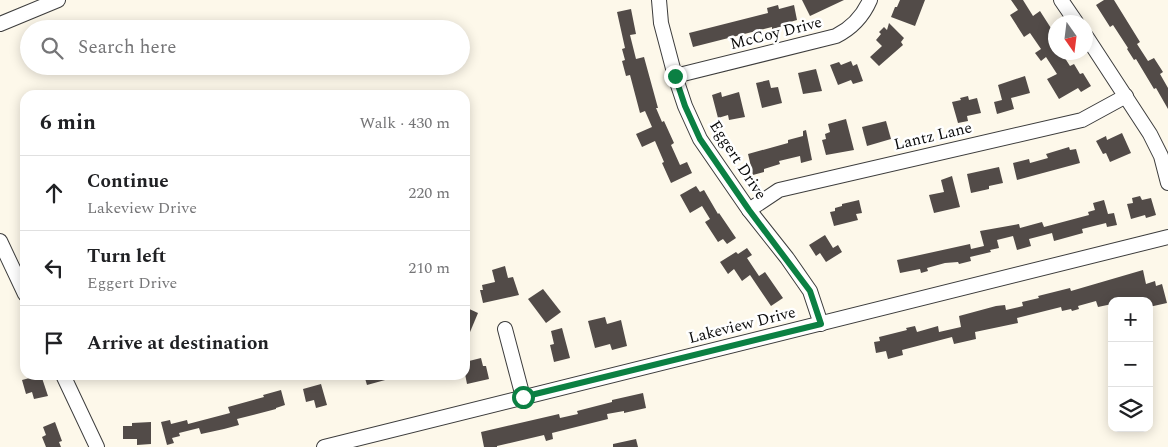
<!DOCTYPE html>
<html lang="en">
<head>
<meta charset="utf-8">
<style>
	:root { --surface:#fff; --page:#f2f2f2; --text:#202124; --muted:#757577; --line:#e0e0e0 }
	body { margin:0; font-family:Spectral,serif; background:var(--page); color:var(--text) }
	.controls { position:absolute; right:15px; bottom:15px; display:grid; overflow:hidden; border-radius:10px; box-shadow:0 2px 12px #0003 }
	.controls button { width:45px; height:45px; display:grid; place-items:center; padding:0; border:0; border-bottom:1px solid var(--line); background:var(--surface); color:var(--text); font:25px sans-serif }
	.compass { position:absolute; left:1048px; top:15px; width:45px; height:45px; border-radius:50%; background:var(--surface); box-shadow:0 2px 12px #0003; rotate:166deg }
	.stop { position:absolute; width:15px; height:15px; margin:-11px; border:4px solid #0b8043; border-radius:50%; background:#fff }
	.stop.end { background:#0b8043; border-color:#fff; box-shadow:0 1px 5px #0008 }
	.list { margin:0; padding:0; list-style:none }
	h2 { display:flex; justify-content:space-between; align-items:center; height:65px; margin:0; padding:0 20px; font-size:21px }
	h2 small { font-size:16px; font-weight:400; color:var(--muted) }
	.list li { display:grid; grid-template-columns:32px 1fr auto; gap:15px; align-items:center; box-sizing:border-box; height:75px; padding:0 20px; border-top:1px solid var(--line) }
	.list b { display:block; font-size:19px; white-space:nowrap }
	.list p { margin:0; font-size:16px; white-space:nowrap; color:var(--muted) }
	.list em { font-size:16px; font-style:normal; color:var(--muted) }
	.icon { flex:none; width:28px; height:28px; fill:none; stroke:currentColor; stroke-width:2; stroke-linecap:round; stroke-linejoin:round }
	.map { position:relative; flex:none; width:1168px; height:447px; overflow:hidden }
	.search { position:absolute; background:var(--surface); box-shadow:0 2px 12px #0003; left:20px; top:20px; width:450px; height:55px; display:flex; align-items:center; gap:12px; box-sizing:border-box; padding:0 18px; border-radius:28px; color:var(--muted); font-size:19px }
	.panel { position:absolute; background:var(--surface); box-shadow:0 2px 12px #0003; left:20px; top:90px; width:450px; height:290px; border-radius:15px }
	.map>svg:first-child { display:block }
	.building { fill:#524b48 }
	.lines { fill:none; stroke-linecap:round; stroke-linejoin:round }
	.minor-casing { stroke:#3d3d3d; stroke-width:16 }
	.minor { stroke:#fff; stroke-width:14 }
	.route { stroke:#0b8043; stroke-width:6 }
	.labels { text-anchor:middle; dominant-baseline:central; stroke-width:5; stroke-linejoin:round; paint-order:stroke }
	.street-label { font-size:16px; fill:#0a0a0a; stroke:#fff }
</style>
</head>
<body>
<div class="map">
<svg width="1168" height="447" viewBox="0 0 1168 447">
	<rect width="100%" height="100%" fill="#fdf8ea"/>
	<g class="building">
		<polygon points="802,0 844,0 810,16"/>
		<polygon points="900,0 925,0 915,26 891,17 895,7 897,7"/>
		<polygon points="1011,0 1023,0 1033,16 1040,11 1056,36 1056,52 1061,52 1070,66 1074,64 1080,74 1083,73 1091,86 1081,92 1078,88 1059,99 1047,79 1057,74 1046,57 1041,61 1035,53 1041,49 1030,33 1024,37 1010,15 1018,10"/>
		<polygon points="1104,0 1114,0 1140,42 1137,44 1148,61 1154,58 1163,72 1160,74 1168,88 1168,109 1156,88 1154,89 1136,59 1134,60 1127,49 1128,48 1113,25 1110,27 1096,5"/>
		<polygon points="778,5 779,9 794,5 797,20 783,24 783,26 772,29 772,27 693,47 689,33 768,13 767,8"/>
		<polygon points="631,9 636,34 630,35 636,59 644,57 658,108 656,108 662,122 664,121 674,143 671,145 680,165 687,162 692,173 671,183 662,163 664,162 655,141 642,147 636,134 652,127 645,111 640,113 630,75 626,76 622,61 625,60 622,49 625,48 617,12"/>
		<polygon points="889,23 904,38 901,42 903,45 879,66 870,57 882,46 876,40 881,34 879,32 884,27 887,30"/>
		<polygon points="851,61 853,66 857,64 863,81 853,84 851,80 838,85 830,65 839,62 841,65"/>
		<polygon points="816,69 822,91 803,94 798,73"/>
		<polygon points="1025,76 1030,93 1011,98 1014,109 997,114 994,102 1002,100 998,85"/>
		<polygon points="769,80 771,88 778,87 782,103 762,108 756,83"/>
		<polygon points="721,92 722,97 739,92 745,117 729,120 728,115 718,118 712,95"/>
		<polygon points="968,96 969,100 977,98 981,113 967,116 968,121 958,123 952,102 961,100 960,98"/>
		<polygon points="846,119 854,150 826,155 822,140 826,139 825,134 830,132 828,124"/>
		<polygon points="886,121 891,139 867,146 862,127"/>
		<polygon points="806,130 812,160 801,163 800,156 779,161 780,164 764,169 764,172 753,175 748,154 788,143 788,140 803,136 803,131"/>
		<polygon points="1122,133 1131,153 1110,162 1106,153 1103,154 1096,141 1106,136 1107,140"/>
		<polygon points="1069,147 1070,150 1076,149 1080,163 1017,180 1013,163 1029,159 1030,163 1048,158 1046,154"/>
		<polygon points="999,167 1003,183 989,186 989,189 971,193 967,174"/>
		<polygon points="952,176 960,207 934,213 929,195 944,192 941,180"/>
		<polygon points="696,186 700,192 704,190 718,214 719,213 736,238 727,244 723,239 718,242 705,222 710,219 702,206 690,213 680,195"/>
		<polygon points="1140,196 1142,200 1151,198 1156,215 1146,218 1145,215 1131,219 1127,204 1133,203 1132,198"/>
		<polygon points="859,200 862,213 856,214 858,220 834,226 830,212 835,211 835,208 842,206 842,204"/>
		<polygon points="1104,200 1108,214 1114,213 1117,225 1107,227 1106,223 1082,229 1083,233 1054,241 1052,233 1029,239 1031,246 1017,250 1013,236 997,240 999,248 990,250 991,252 970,257 971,261 959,264 958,262 945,263 927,268 928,271 921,273 920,269 900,273 897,260 970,244 971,249 984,246 980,231 1019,224 1020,228 1042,222 1044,227 1089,215 1088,212 1095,210 1093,203"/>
		<polygon points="825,235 833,248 838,245 842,252 826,262 820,253 816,256 809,245"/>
		<polygon points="747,248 752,255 747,258 759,276 765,272 783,298 771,306 750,275 742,281 734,269 728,274 720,262 736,252 738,254"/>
		<polygon points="505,266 508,278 513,277 519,295 483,303 480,290 483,290 482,285 495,282 492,270"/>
		<polygon points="1143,270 1146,284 1155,281 1156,286 1162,284 1167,303 1149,307 1149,301 1112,301 1112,304 1098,307 1096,301 1078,306 1079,309 1072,311 1071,309 1062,311 1061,307 1017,318 1018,323 975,332 976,339 954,344 952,337 902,350 903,355 888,359 886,351 876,353 874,342 880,341 879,337 907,330 906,328 915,326 917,332 938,326 939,332 961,327 959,316 996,306 1005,305 1006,310 1023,306 1022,302 1039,298 1038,296 1070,288 1071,291"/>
		<polygon points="543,289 561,312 546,323 528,299"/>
		<polygon points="465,307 478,313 465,344"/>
		<polygon points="605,317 607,324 621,320 627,346 612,350 610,344 595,348 588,321"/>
		<polygon points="562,328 570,358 554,362 550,345 554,344 551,331"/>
		<polygon points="481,358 483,366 486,366 489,379 467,384 465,374 465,362"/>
		<polygon points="41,375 48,396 34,399 32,392 26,394 22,380"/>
		<polygon points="364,375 396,375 396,377 367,385"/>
		<polygon points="321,384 327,405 316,408 314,400 306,402 303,389"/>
		<polygon points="281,390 285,405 276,408 276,409 237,419 239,425 224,429 201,434 199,428 179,433 180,436 172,438 174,443 167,445 161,422 170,420 171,424 187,420 188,424 230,413 228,407 264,397 263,395"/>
		<polygon points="643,393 646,408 624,413 624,411 607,414 608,419 552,433 553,439 546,441 544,435 497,446 497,447 484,447 481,432 559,414 560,418 578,414 577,411 612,402 612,400"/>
		<polygon points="55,422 62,441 59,442 61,447 46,447 42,437 46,435 43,427"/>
		<polygon points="151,422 151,444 137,445 137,439 123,439 123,426 132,426 132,423"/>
		<polygon points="636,439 638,447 613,447 613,444"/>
	</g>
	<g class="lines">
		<defs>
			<g id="minor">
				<polyline points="659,0 661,23 675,76 685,106 700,139 749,210 787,258 810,291 821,324"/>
				<polyline points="1061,0 1076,22"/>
				<polyline points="0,24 58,0"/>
				<polyline points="1086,36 1150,134 1161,156 1168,183"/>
				<path d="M 675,76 L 836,36 C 852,28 863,16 870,0"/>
				<polyline points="749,210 779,190 1082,120 1126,96"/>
				<polyline points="0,241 25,294"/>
				<polyline points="505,329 523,397"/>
				<polyline points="63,375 97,447"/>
				<polyline points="324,447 1168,237"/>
			</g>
		</defs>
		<use href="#minor" class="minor-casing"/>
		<use href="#minor" class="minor"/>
	</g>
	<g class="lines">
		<polyline class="route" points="523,397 821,324 810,291 749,210 700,139 685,106 675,76"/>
	</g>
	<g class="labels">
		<g class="street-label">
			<text transform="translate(776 33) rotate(-14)">McCoy Drive</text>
			<text transform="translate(933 136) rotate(-13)">Lantz Lane</text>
			<text transform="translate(738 160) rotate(57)">Eggert Drive</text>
			<text transform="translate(742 325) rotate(-14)">Lakeview Drive</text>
		</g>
	</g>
</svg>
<div class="controls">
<button>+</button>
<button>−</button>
<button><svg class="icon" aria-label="layers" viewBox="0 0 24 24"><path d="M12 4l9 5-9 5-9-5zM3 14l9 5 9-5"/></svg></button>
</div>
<svg class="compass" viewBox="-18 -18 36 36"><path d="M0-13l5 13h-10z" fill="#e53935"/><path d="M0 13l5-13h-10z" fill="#757577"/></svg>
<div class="stop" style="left:523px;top:397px"></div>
<div class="stop end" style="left:675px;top:76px"></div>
<div class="search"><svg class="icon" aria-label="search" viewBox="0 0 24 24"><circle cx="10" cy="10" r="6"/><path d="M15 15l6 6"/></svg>Search here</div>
<section class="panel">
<h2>6 min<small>Walk · 430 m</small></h2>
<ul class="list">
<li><svg class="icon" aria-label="ahead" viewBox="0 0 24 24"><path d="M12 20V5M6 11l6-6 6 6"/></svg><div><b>Continue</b><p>Lakeview Drive</p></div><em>220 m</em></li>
<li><svg class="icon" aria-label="left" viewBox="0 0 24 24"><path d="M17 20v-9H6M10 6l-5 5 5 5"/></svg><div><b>Turn left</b><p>Eggert Drive</p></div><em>210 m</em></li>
<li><svg class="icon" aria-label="arrive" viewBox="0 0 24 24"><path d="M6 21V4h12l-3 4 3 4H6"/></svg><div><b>Arrive at destination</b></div></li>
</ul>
</section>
</div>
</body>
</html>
